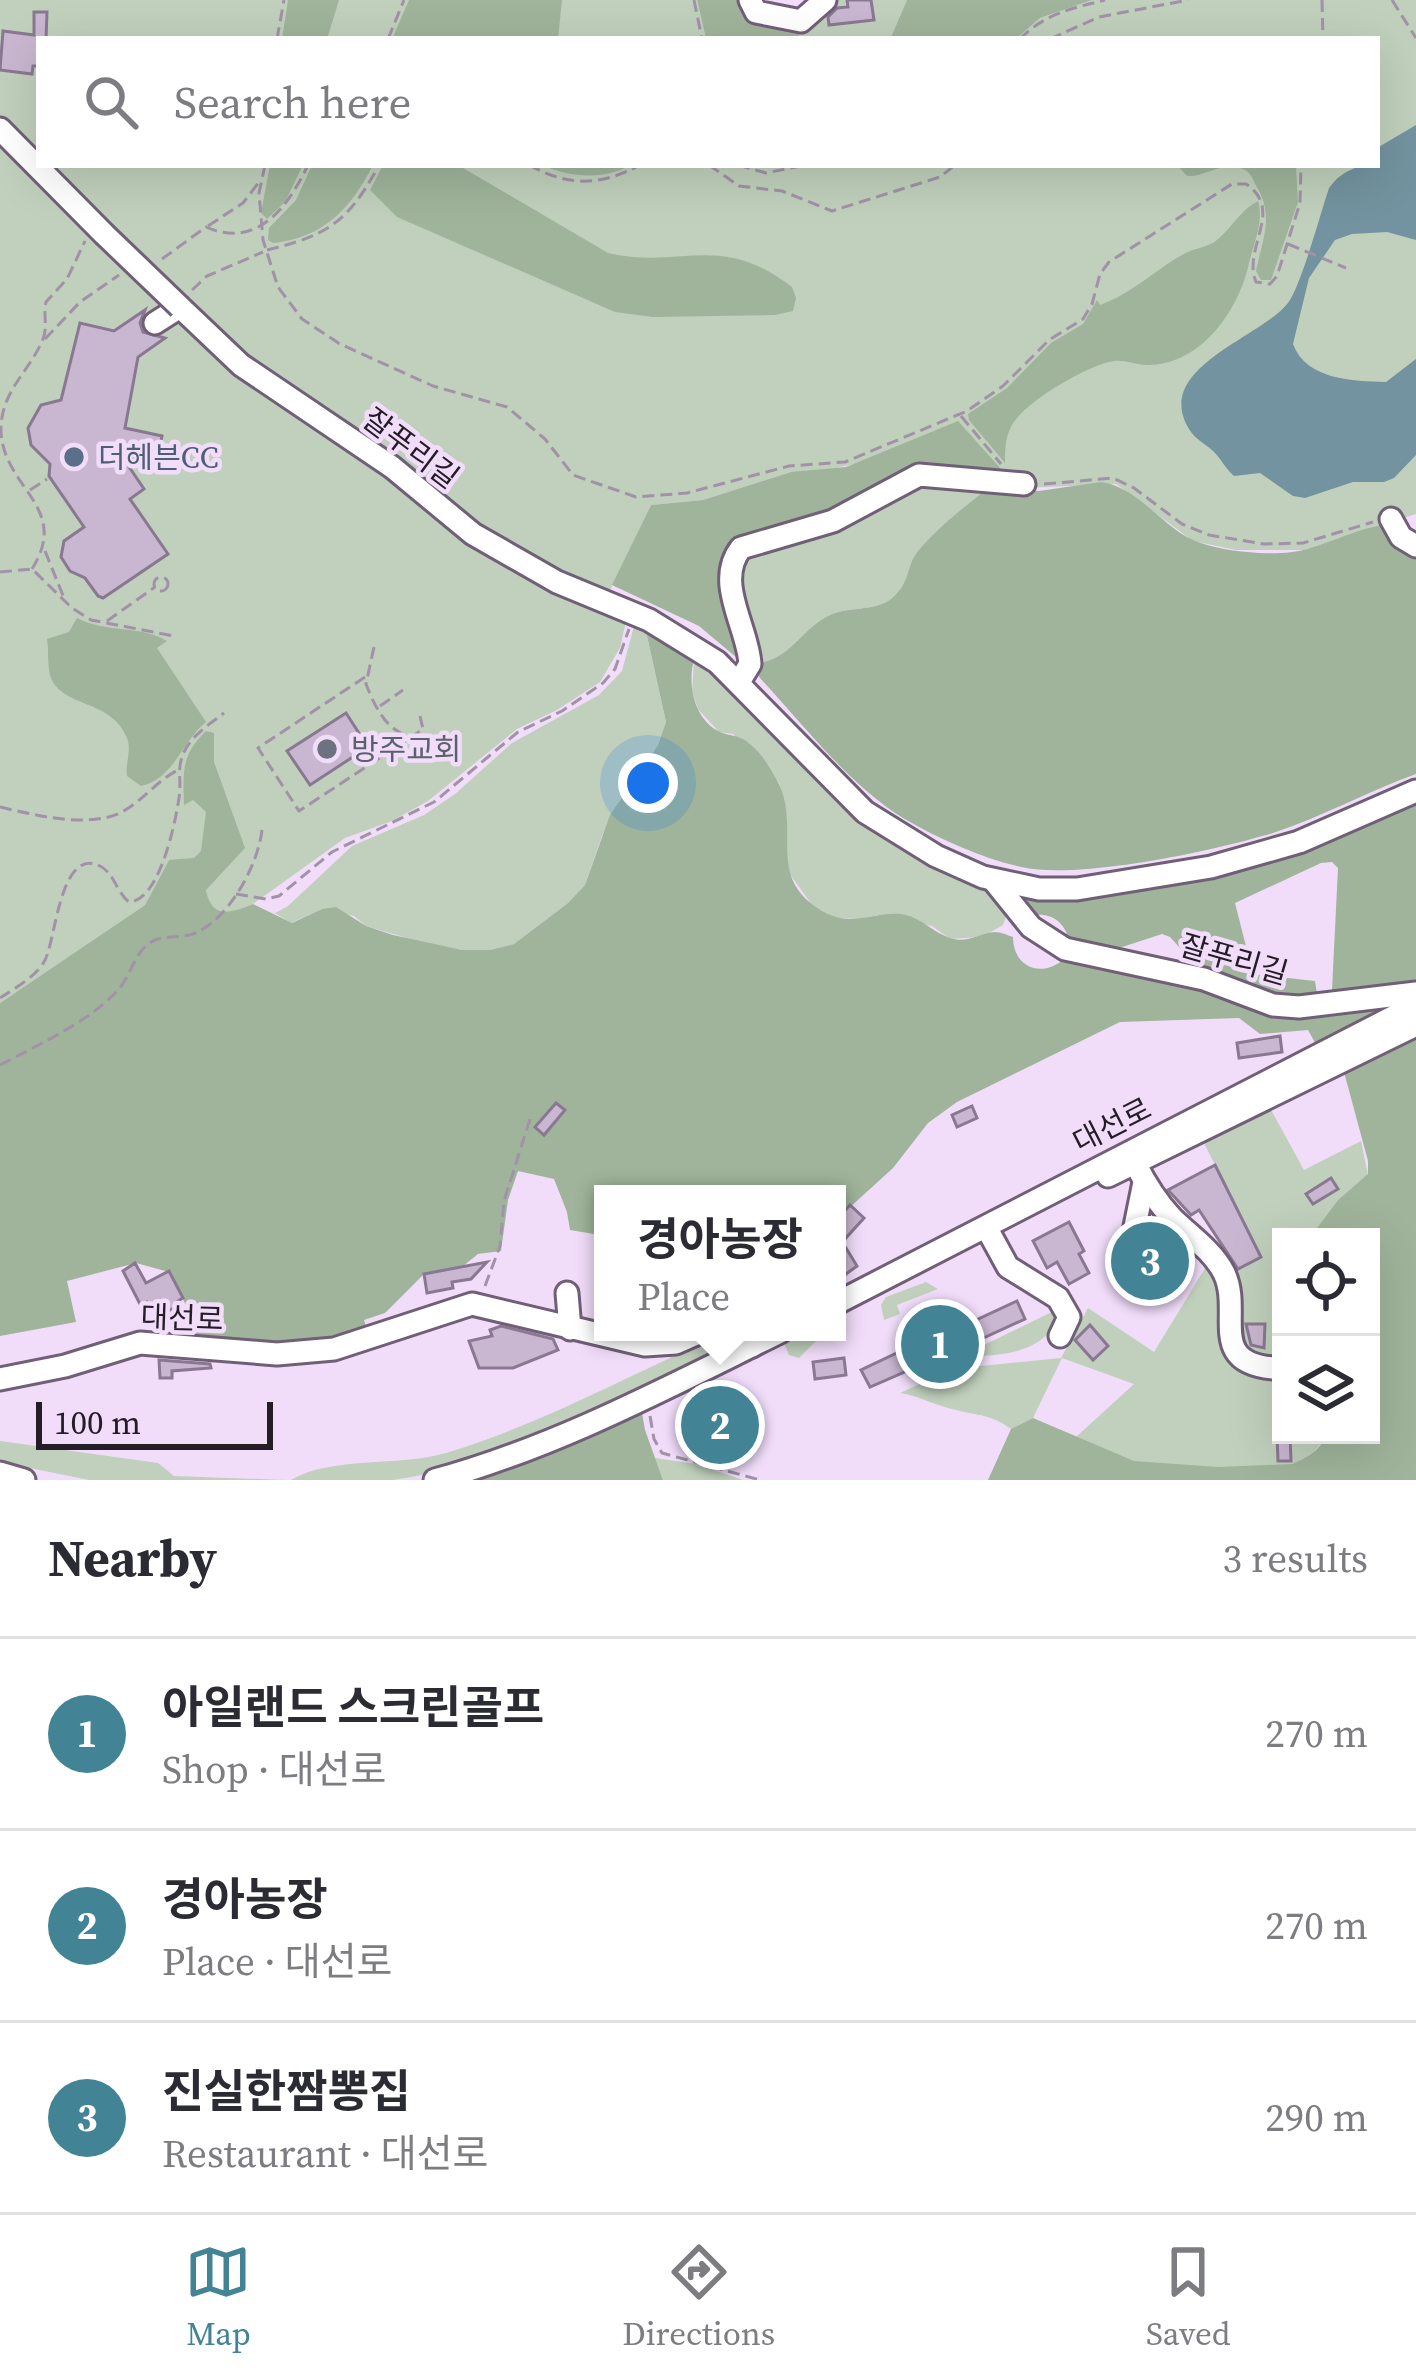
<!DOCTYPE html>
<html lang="en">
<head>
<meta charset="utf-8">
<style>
	:root { --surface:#fff; --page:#f7f7f7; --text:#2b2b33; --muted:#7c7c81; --line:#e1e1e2; --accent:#428395 }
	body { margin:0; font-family:"Source Serif 4","Noto Sans KR",serif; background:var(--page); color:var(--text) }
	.controls { position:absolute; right:36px; bottom:36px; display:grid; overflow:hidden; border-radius:0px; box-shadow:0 12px 48px #0002 }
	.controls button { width:108px; height:108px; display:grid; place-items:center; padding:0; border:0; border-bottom:3px solid var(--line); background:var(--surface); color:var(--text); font:60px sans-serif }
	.scale { position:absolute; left:36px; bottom:30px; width:237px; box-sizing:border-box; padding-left:12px; border:6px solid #241c27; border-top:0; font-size:33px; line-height:42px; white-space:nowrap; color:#241c27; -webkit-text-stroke:9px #f1ddfa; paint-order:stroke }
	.you { position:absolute; left:648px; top:783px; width:42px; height:42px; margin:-30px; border:9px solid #fff; border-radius:50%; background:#1a73e8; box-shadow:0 0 0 18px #1a73e833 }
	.badge { display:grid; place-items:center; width:78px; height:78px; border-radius:50%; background:var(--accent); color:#fff; font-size:39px; font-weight:700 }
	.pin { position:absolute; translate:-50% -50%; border:6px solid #fff; box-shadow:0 3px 12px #0006 }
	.popup { position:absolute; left:594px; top:1185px; width:252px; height:156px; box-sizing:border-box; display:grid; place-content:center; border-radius:0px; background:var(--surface); filter:drop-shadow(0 3px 9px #0005); font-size:39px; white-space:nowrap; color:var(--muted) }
	.popup b { font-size:45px; color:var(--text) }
	.popup::after { content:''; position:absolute; left:50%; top:100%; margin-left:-24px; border:24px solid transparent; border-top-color:var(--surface) }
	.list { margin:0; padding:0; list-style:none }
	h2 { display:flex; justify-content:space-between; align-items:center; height:156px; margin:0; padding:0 48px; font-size:51px }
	h2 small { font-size:39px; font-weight:400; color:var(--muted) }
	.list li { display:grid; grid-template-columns:78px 1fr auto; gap:36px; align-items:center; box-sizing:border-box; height:192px; padding:0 48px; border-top:3px solid var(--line) }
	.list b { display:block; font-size:45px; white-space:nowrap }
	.list p { margin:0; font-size:39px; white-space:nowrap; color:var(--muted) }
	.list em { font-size:39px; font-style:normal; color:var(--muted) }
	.icon { flex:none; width:66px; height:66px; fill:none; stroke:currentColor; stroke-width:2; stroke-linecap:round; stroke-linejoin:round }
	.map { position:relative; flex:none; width:1416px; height:1480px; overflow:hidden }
	.search { position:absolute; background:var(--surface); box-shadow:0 12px 48px #0002; left:36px; right:36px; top:36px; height:132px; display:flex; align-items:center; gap:30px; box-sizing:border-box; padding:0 42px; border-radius:0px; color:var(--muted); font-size:45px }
	.sheet { height:732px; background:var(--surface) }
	nav { display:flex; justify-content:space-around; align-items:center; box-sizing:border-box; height:168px; border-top:3px solid var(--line); background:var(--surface); font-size:33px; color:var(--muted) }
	nav a { display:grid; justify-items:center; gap:6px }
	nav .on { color:var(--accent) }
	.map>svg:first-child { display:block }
	.green { fill:#c0d0bc }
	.forest { fill:#9fb49b }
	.water { fill:#72939f }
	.building { fill:#c9b6d0; stroke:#8a7892; stroke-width:3 }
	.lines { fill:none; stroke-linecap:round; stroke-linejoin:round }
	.minor-casing { stroke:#715f78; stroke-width:27 }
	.path { stroke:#a192a8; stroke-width:3; stroke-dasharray:12 6; stroke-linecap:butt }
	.minor { stroke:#fff; stroke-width:21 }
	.minor-bridge-casing { stroke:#715f78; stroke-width:27; stroke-linecap:butt }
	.minor-bridge { stroke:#fff; stroke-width:21 }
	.service-dot { fill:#5c6f8a; stroke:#f1ddfa; stroke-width:4.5 }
	.worship-dot { fill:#6b7280; stroke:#f1ddfa; stroke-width:4.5 }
	.labels { text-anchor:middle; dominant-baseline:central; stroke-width:9; stroke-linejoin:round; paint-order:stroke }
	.street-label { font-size:30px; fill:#241c27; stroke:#f1ddfa }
	.service-label { font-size:30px; fill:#4e5e75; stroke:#f1ddfa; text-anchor:start }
	.worship-label { font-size:30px; fill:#5b616d; stroke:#f1ddfa; text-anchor:start }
</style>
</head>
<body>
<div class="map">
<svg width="1416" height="1480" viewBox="0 0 1416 1480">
	<rect width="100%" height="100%" fill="#f1ddfa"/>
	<g class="green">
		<polygon points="0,0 697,0 706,39 39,39 39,165 1377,165 1377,39 1016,39 1040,18 1092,0 1416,0 1416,514 1304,550 1236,550 1193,541 1116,484 1024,488 993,462 864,462 817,472 791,472 703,500 651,505 601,609 626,621 620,648 600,682 557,710 517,729 428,801 392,821 345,838 253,904 228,914 219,912 209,903 206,890 169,860 145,905 0,1003"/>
		<polygon points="830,0 907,0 890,39 799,39 800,29"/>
		<path d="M 909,485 L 988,488 C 963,508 938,527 918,551 C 905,567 912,581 891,599 C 874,612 846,606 828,616 C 802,629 791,658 759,663 L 738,591 L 743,557 Z"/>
		<polygon points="634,626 646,631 666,722 658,745 624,792 602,836 585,885 568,903 514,944 490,950 462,950 424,943 366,926 354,916 322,909 291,923 275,913 288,906 352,846 424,815 455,794 512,743 599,695 622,671"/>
		<path d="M 694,660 C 756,706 800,771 859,821 C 904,859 968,868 1008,910 L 1003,925 L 982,937 L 950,939 L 932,926 L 878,915 L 859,919 L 835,918 L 812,905 L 787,870 L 787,817 L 779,783 L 733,734 L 719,732 L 698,709 L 692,691 Z"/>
		<path d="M 1270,1108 L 1304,1170 L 1361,1141 L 1368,1175 L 1338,1200 L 1310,1237 L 1281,1237 L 1281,1435 L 1325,1435 C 1320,1449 1306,1461 1291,1464 C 1253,1472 1176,1470 1138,1462 C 1117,1458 1096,1446 1076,1437 L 1134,1384 L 1062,1358 L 1033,1418 L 1011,1429 C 991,1414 979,1416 956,1410 C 936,1406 920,1396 900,1393 L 952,1369 L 1061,1358 L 1088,1308 L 1154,1352 L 1210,1260 C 1245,1302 1197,1371 1279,1374 L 1278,1361 L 1247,1355 C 1234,1342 1224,1286 1236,1272 C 1241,1265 1254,1261 1261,1257 L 1203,1141 Z"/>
		<polygon points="926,1282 938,1289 897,1305 900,1314 884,1320 881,1305 886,1297"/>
		<path d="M 1054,1311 L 1059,1316 C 1043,1356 998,1355 959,1357 Z"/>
		<polygon points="797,1332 825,1332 799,1358 789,1355 785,1345 788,1337"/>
		<path d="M 708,1334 L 721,1341 L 718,1348 C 623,1394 499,1467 393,1480 C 360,1480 324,1480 291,1480 C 331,1456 398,1467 446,1453 C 523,1430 597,1392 670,1358 L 678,1347 Z"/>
		<polygon points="0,1441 158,1463 174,1476 287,1480 89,1480 0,1462"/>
		<polygon points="655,1458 696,1464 743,1480 663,1480"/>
	</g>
	<g class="forest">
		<polygon points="288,0 339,0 327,39 282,39"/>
		<polygon points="409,0 562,0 558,39 392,39"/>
		<polygon points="697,0 747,0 800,29 799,38 706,39"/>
		<polygon points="907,0 1092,0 1040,18 1016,39 890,39"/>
		<polygon points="270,165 303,165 285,202 267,219 261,213"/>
		<path d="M 312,165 L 373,165 C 352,207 324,238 273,243 L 268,240 L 269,228 L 296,200 Z"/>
		<path d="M 383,165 L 458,165 L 608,253 C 681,270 719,231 792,287 L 796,298 L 793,311 L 775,315 L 653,317 L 615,312 L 397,217 L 370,190 Z"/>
		<path d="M 542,165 L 631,165 C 604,180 571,178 542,165 Z"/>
		<path d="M 1177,165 L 1296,165 L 1298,202 L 1271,280 L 1261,280 L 1256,271 C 1262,241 1274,217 1258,189 C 1251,177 1251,168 1233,167 C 1216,165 1204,177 1187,176 Z"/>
		<path d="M 1258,201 C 1264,221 1254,243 1249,263 C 1239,310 1201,366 1146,365 C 1133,364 1122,358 1109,362 C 1084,368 1022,403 1011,427 C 1005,438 1005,451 1005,463 L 969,420 L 968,414 L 1007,388 L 1051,343 L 1083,324 L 1097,300 L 1100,305 C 1131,294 1154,271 1182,255 C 1193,248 1207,248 1217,240 C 1232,228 1240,210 1258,201 Z"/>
		<polygon points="958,421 1010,479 936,471 840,512 740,541 743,663 699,626 612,585 651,505 703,500 791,472 846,467"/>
		<path d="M 1101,482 C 1136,487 1157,520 1187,537 C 1213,552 1278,558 1307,549 C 1335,541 1359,528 1388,524 L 1416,553 L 1416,774 C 1368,791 1322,817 1273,833 C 1213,851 1080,880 1021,867 C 981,858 939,839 903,818 C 848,784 804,725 760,678 L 756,671 L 759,663 C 791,658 802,629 828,616 C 846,606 874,612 891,599 C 912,581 905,567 918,551 C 938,527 963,508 988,488 L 1039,491 Z"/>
		<path d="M 77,618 C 105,633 141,625 167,641 L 157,648 L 206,722 C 182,741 174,779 141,786 L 127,776 C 125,762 132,752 127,738 C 112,699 63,708 51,678 C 47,667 49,651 47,639 L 69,632 Z"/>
		<path d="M 646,631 L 694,660 C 687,684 694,720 720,732 C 729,736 738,735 746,741 C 759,750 768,764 775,777 C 806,827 759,879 828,914 C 852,926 876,912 901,914 C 921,917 932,932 950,938 C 967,944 980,933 995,932 C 1001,932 1007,935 1013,937 C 1013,967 1041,979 1064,959 L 1205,983 L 1265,1007 L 1415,999 L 1318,1048 L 1308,1030 L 1260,1034 L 1239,1018 L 1120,1022 L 957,1102 L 928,1123 L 893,1168 L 837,1219 L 837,1194 L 603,1194 L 603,1244 L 594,1234 L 570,1230 L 567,1212 L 554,1179 L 518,1171 L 508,1200 L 501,1251 L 478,1254 L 463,1266 L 424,1274 L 385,1313 L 364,1320 L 368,1333 L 310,1349 L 203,1341 L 194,1335 L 194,1321 L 169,1272 L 136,1263 L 67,1281 L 76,1322 L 0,1336 L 0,1003 L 145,905 L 169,860 L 194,858 L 201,851 L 206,812 L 193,800 L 184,805 C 183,772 181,755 206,731 L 214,733 L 214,762 L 245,848 L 206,890 C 212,920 231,913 253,904 L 292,923 L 322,909 L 336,907 L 366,926 L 393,935 L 462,950 L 490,950 L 514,944 L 568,903 L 585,885 L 610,815 L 658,745 L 666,722 Z"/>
		<path d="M 1416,800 L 1416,985 L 1338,995 L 1332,990 L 1338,868 L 1332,862 L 1321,863 L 1235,903 L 1253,974 L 1315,981 L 1317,994 L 1289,1004 L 1198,968 L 1170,937 L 1162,934 L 1116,949 L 1069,940 C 1064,920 1049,911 1029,916 L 1012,896 L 1096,899 L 1256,867 Z"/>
		<path d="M 1416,1035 L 1416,1480 L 988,1480 L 1011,1429 L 1033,1418 L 1134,1461 L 1218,1467 L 1292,1464 C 1306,1458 1321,1451 1325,1435 L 1371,1435 L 1371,1237 L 1310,1237 L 1338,1200 L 1368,1174 L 1368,1161 L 1344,1072 Z"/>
		<polygon points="641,1407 645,1430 663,1480 479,1480 508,1471"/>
	</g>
	<path class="water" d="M 1416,125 L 1416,240 L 1387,232 L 1352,234 L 1335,240 L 1309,278 L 1293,344 C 1306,380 1353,381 1386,382 L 1416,359 L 1416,455 L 1394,478 L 1384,482 L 1353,482 L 1305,498 L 1293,496 L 1260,473 L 1234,476 C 1226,469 1223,462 1216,454 C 1208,445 1195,440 1189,429 C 1152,368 1261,338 1288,303 C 1301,286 1321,212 1329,188 C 1341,171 1357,165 1377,165 L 1377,148 Z"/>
	<g class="building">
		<polygon points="847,0 871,0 874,20 829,25 828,17 837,8 848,7"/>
		<polygon points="34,12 47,12 46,39 39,39 39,66 33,66 32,74 0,70 3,31 34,35"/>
		<polygon points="145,310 140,323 143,332 165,338 138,357 125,428 162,436 157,463 121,455 144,489 130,499 168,554 103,598 98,596 85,578 70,571 61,557 64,541 84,527 49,476 50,464 31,445 28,428 41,405 61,400 80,323 114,331"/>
		<polygon points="346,713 368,747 310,785 287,751"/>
		<polygon points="1280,1036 1282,1052 1239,1058 1237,1043"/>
		<polygon points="556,1103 565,1110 544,1135 535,1127"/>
		<polygon points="972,1106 977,1118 957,1127 952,1115"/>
		<polygon points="1215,1165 1261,1257 1238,1269 1199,1210 1191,1215 1168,1190"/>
		<polygon points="1331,1178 1338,1189 1313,1204 1306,1194"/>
		<polygon points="850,1205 864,1218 844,1240 837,1233 837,1219"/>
		<polygon points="1069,1222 1084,1251 1079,1254 1089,1273 1069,1284 1057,1262 1047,1268 1033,1241"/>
		<polygon points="1159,1235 1172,1246 1142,1286 1131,1278"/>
		<polygon points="846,1248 857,1266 846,1274 837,1260 837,1253"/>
		<polygon points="487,1262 471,1279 452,1282 453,1288 427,1293 424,1274"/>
		<polygon points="135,1263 146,1283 169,1271 183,1298 178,1301 180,1305 162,1314 158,1305 151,1308 147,1302 141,1306 123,1271"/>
		<polygon points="1017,1301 1025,1319 981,1339 972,1322"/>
		<polygon points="958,1324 965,1338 954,1343 957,1349 870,1387 861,1370"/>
		<polygon points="1246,1324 1265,1324 1264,1348 1251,1345"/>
		<polygon points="1090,1325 1108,1346 1093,1360 1075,1340"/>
		<polygon points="501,1326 553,1339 558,1350 513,1368 479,1368 469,1341 492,1336 490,1330"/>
		<polygon points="844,1358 846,1375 815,1379 813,1362"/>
		<polygon points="159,1360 210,1364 211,1368 172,1371 172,1378 160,1378"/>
		<polygon points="699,1407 736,1411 736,1445 700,1441"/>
		<polygon points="1277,1435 1290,1435 1291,1461 1278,1461"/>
	</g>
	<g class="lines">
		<defs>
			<g id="minor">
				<polyline points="750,0 756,12 801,21 825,0"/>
				<polyline points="0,129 104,234"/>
				<polyline points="155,323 180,307 241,365 392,467 473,534 557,582 649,620 717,662 865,812 936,856 983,877 1039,889 1077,889 1211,867 1299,842 1416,791"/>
				<polyline points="1391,519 1401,537 1416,546"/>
				<path d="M 739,682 L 750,664 C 748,627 714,582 741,548 L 833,521 L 919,475 L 1024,484"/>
				<polyline points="993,880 1031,927 1065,949 1204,979 1273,1005 1299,1007 1416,993"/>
				<path d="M 1135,1163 C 1145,1183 1156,1201 1172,1218 C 1189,1235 1213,1251 1224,1273 C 1243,1312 1206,1363 1274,1368"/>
				<polyline points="1108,1176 1416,1025"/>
				<polyline points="991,1236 1008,1267 1058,1298 1069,1317 1060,1336"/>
				<polyline points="1120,1268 1132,1241 1144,1182"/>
				<polyline points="567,1293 570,1329"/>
				<polyline points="837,1303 1416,1005"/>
				<polyline points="721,1332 752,1346"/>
				<polyline points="0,1379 65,1366 140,1343 277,1354 334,1349 472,1304 645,1345 676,1343 701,1332"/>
				<polyline points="0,1473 24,1480"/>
				<path d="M 435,1480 C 556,1447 668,1387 780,1332"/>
			</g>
		</defs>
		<use href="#minor" class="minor-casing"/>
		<g class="path">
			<polyline points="694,0 702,39"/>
			<polyline points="1322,0 1323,39"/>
			<polyline points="1392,0 1416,38"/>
			<polyline points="277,39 284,0"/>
			<polyline points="388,39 404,0"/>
			<path d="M 1020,39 C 1044,14 1073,8 1105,0"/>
			<polyline points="1050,39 1099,17 1188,0"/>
			<path d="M 265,165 L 259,193 L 263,240 L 278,287 L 302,319 L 340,344 L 433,386 L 507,407 L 545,439 L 573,475 L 636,497 L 687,493 L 789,466 L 845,462 L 967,411 L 1003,386 L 1049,340 L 1083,319 L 1092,304 L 1100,274 L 1109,262 L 1232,184 L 1246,184 C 1285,210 1242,248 1256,282 L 1270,284 L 1277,276 L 1300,203 L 1301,165"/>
			<path d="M 529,165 C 569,187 601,186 640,165"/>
			<polyline points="709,165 739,186 782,191 832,211 940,177 955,165"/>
			<polyline points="738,165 766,173 806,165"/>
			<polyline points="208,226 243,203 259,182"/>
			<polyline points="1288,244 1346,268"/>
			<path d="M 267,250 C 329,235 349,221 379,165"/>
			<path d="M 162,259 L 206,227 C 258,250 289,205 308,165"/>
			<polyline points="192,290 207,276 263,252"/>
			<polyline points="45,339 80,302 119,275"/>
			<polyline points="961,416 1001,464"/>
			<polyline points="1044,484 1113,478 1134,488 1182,524 1209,535 1264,544 1303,543 1373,522"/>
			<polyline points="30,490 47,479"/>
			<polyline points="45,551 64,598"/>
			<path d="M 32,569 C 71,507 4,489 1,432 C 0,391 29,373 43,339 C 48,327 43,315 46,302 L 67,279 L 85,241"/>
			<polyline points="0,572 32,569 72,608 91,620 174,636"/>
			<circle cx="161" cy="584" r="7"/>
			<polyline points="107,621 155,587"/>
			<path d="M 374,647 L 366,684 C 374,705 388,735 413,736 L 423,729 L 420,716"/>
			<polyline points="365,677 258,748 299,811 413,736"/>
			<polyline points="380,706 403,690"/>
			<path d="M 0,807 C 35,815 88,829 122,812 C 142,801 156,782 176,771"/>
			<polyline points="236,894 266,899 279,896 332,852 434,802 518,732 562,711 603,683 615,669 629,629"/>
			<path d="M 0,998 C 15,988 34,978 44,962 C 56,943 59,846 100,866 C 114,873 117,893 129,902 C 159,901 175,825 179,798 C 182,781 176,769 184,752 C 192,735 210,724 224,713"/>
			<path d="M 0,1065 C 38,1045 89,1022 118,990 C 130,977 134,955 148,944 C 161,934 178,939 193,934 C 229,920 258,865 262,830"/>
			<polyline points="485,1286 500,1246 504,1201 532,1113"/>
			<polyline points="650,1416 654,1439 662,1453 760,1480"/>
		</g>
		<use href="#minor" class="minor"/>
		<defs>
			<polyline id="minor-bridge" points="104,234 180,307"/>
		</defs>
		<use href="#minor-bridge" class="minor-bridge-casing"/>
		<use href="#minor-bridge" class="minor-bridge"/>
	</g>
	<circle class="service-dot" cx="74" cy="457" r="12"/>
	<circle class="worship-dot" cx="327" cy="749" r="12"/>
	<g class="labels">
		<g class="street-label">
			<text transform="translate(411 448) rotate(37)">잘푸리길</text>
			<text transform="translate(1234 959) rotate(16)">잘푸리길</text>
			<text transform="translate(1112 1125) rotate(-27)">대선로</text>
			<text transform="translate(182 1318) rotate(2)">대선로</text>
		</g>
		<g class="service-label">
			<text x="98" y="457">더헤븐CC</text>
		</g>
		<g class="worship-label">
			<text x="351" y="749">방주교회</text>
		</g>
	</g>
</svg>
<div class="controls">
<button><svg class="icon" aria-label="locate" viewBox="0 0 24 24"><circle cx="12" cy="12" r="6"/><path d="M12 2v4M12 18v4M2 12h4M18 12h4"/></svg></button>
<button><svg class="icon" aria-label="layers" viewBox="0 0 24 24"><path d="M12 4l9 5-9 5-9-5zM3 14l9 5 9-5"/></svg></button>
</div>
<div class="scale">100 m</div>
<div class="you"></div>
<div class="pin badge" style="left:940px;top:1344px">1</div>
<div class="pin badge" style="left:720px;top:1425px">2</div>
<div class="popup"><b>경아농장</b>Place</div>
<div class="pin badge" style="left:1150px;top:1261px">3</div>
<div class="search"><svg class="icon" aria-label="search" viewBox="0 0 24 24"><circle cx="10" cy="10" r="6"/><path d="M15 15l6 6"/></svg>Search here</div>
</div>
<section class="sheet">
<h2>Nearby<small>3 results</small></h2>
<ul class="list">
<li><span class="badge">1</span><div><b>아일랜드 스크린골프</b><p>Shop · 대선로</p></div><em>270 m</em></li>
<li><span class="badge">2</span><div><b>경아농장</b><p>Place · 대선로</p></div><em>270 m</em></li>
<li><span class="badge">3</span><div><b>진실한짬뽕집</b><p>Restaurant · 대선로</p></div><em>290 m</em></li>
</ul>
</section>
<nav>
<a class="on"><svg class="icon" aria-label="map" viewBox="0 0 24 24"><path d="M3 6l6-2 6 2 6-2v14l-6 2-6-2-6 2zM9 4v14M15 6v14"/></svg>Map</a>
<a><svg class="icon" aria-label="directions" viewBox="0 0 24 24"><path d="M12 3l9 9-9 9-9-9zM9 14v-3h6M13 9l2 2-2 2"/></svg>Directions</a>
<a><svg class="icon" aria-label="saved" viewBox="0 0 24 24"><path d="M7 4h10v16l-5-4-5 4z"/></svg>Saved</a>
</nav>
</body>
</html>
